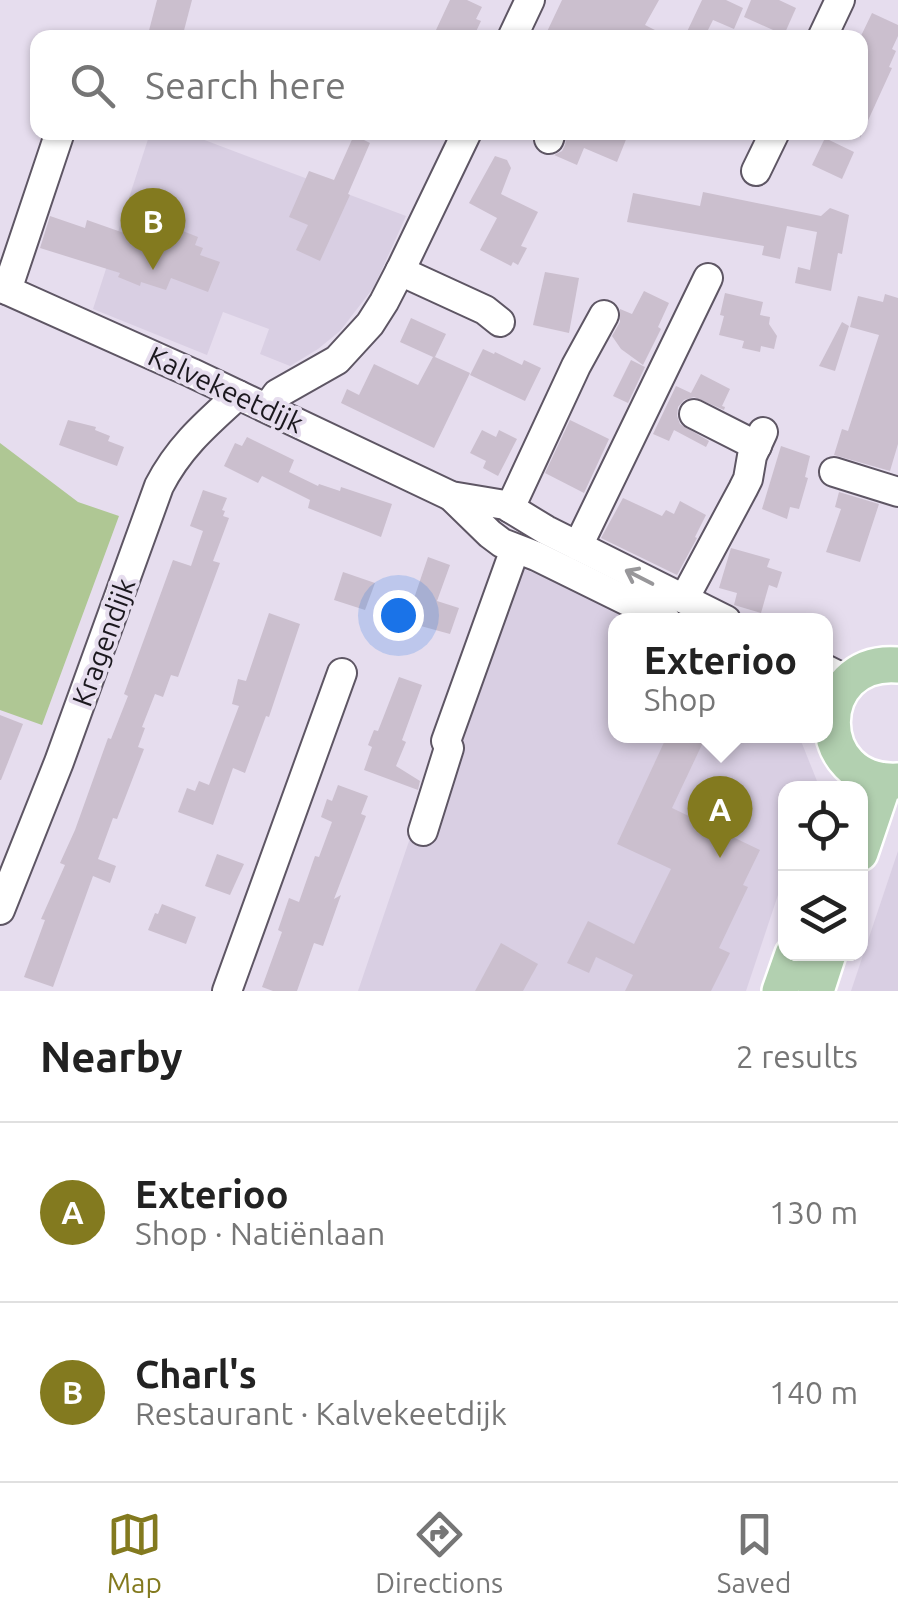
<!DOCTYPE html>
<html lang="en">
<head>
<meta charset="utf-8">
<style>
	:root { --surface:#fff; --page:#f6f6f6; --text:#222; --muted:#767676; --line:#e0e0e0; --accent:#837a1f }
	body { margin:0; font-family:Ubuntu,sans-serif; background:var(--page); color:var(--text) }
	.controls { position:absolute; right:30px; bottom:30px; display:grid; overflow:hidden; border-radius:20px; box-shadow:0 2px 8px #0004 }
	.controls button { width:90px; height:90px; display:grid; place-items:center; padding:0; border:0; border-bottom:2px solid var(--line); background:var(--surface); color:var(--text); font:50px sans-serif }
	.you { position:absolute; left:398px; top:615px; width:35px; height:35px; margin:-25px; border:8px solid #fff; border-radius:50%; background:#1a73e8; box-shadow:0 0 0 15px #1a73e833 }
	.badge { display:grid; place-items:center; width:65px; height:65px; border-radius:50%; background:var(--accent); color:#fff; font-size:32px; font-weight:700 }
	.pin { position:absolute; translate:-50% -82px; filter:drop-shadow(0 2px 5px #0008) }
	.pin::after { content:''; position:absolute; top:52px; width:35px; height:30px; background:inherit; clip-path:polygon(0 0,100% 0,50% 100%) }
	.popup { position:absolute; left:608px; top:613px; width:225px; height:130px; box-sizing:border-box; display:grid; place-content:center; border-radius:20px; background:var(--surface); filter:drop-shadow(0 2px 8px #0005); font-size:32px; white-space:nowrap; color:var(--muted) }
	.popup b { font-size:38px; color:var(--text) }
	.popup::after { content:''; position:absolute; left:50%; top:100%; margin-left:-20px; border:20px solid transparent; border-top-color:var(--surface) }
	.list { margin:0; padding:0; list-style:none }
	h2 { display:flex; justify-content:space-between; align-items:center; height:130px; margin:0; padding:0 40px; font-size:42px }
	h2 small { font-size:32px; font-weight:400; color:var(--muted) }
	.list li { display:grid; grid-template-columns:65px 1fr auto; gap:30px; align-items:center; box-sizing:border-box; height:180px; padding:0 40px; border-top:2px solid var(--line) }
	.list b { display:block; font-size:38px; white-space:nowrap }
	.list p { margin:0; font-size:32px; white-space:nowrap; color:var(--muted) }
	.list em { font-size:32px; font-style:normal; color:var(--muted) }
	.icon { flex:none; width:55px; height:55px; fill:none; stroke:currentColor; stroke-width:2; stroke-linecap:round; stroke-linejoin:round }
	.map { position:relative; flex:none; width:898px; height:991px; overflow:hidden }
	.search { position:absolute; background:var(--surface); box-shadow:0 2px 8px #0004; left:30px; right:30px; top:30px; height:110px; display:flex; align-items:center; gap:25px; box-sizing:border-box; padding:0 35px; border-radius:20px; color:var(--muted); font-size:38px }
	.sheet { height:490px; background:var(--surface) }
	nav { display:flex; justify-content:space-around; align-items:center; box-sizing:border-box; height:140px; border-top:2px solid var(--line); background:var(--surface); font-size:28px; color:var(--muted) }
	nav a { display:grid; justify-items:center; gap:5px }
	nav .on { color:var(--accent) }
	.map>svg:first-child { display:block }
	.commercial { fill:#d9cfe3 }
	.green { fill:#afc794 }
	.building { fill:#cbbfce }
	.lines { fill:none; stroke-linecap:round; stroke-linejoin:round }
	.minor-casing { stroke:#5e5664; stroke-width:32 }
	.major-casing { stroke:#fff; stroke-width:40 }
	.minor { stroke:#fff; stroke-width:28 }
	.major { stroke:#b2d0b0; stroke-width:35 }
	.oneway { stroke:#98979a }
	.labels { text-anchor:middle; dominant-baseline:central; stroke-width:8; stroke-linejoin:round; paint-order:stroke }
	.street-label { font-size:28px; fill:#1b181e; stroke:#e6ddee }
</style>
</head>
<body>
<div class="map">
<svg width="898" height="991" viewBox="0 0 898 991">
	<rect width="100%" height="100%" fill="#e6ddee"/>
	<g class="commercial">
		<polygon points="150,133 186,133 406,216 374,287 340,331 318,349 290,366 260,354 269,329 223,312 207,355 93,309"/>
		<polygon points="504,562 570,586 637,620 615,620 615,736 799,736 817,781 815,788 786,788 785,874 746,991 358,991"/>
		<polygon points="898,851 898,991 851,991"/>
	</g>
	<polygon class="green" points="0,443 78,502 119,516 42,725 0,710"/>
	<g class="building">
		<polygon points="157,0 192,0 182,38 147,38"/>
		<polygon points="450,0 467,0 482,7 476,19 481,21 473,38 452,38 436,30"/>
		<polygon points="562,0 659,0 645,25 671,38 544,38"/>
		<polygon points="702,0 726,0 743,8 734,29 713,20 704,38 684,38"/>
		<polygon points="751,0 779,0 796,8 784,35 744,17"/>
		<polygon points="872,13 898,25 898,36 892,49 896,51 889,67 892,68 860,138 860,38"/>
		<polygon points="568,132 629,132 617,162 584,148 577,165 554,155 562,151 565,145"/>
		<polygon points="354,135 370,143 348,194 350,195 320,261 296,250 308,225 289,217 309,171 334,180"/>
		<polygon points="825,138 854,152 842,179 812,165"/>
		<polygon points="495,156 507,160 511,168 501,194 538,212 521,246 527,248 518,265 513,262 511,266 480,250 497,218 469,203"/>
		<polygon points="703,192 821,216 830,208 849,215 842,254 838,253 831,291 795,283 798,267 810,270 817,232 787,226 780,259 762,255 764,246 627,222 633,193 700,206"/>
		<polygon points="142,215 198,237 195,245 203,248 200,255 220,262 208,292 171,278 166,290 141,282 140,286 118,277 120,273 40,248 50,216 85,228 87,220 124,233 126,226 132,229 135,222 138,223"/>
		<polygon points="545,272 579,278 569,333 533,325"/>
		<polygon points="644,291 669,303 658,327 661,329 643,365 621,349 612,336 620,322 620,309 632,314"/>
		<polygon points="725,293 763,302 760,315 770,317 769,324 777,336 774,349 761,346 760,352 742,348 744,341 719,335 724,316 720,315"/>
		<polygon points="885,294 898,298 898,444 890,471 834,455 842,429 848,431 879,335 850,327 858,296 883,302"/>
		<polygon points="411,318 446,334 435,357 470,373 434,448 341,403 347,389 359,395 374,364 418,385 433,357 400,342"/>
		<polygon points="842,322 849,326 835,371 819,366"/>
		<polygon points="483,349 494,354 495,352 522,365 524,360 541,368 525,401 470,375"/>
		<polygon points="631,360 645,367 628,403 613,396"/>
		<polygon points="701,374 730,389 722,406 725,407 724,410 694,397 684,400 678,407 677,416 680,424 709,441 706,447 674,430 669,441 653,434 676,386 691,393"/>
		<polygon points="68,420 96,427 95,430 110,436 108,441 124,447 117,466 59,445"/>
		<polygon points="570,420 609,439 584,493 545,473"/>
		<polygon points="482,430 496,437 499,430 517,439 498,476 483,468 486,461 470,453"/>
		<polygon points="247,437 294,460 289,472 318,486 319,484 340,491 341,487 392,504 381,537 308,508 310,500 262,476 258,483 224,466 235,443 242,446"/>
		<polygon points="781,446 810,456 805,477 808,478 799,509 790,507 787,519 762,509"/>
		<polygon points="203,490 227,498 222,510 225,511 223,516 229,518 213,561 220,563 178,677 171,675 163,697 155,694 142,727 145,728 138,747 144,749 117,819 113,818 98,859 116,866 110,883 93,876 53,987 24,977 45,920 41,919 65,865 60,863 75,830 108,738 111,739 128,696 124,694 173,560 191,566 203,531 190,526"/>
		<polygon points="839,492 879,504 860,562 826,552 841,509 835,507"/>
		<polygon points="623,498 662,516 666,510 674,514 680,501 706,515 695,537 697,538 677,575 601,538"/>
		<polygon points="731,548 770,559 767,567 782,572 777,588 769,585 761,613 734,605 737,593 719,588"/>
		<polygon points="428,557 450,565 437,601 459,608 450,634 406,622"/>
		<polygon points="343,572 375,583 365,610 334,600"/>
		<polygon points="269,613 300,624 269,717 266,716 245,773 233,768 213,825 178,812 187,788 195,791 199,781 209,785 239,706 232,704 238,679 246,681"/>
		<polygon points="399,677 422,685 402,740 406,742 396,766 420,781 418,790 364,770 372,747 368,745 374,730 378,731"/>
		<polygon points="0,715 23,724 1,780 0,780"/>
		<polygon points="667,736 706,736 672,808 760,850 743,885 748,887 719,948 730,953 711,991 625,991 633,975 596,957 589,973 567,963 588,921 634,944 671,869 617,844"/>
		<polygon points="338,785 368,796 361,814 366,816 334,899 341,895 323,946 314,943 297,991 273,991 262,987 282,932 278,930 289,898 299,902 315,856 319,857 332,822 321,817 327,799 332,801"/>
		<polygon points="217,854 244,864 230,895 205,886"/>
		<polygon points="162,904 196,917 186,944 148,930 155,913 158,914"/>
		<polygon points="501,943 538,964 523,991 475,991"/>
	</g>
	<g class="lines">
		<defs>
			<g id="minor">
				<polyline points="512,38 530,0"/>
				<polyline points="822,38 840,0"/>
				<polyline points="549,139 551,132"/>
				<polyline points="756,171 775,132"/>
				<polyline points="400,271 485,310 500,322"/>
				<polyline points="0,287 192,373 451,496 505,505 546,530 726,620"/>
				<polyline points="7,290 60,132"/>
				<polyline points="267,408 277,394 337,360 370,324 384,302 401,269 467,132"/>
				<polyline points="694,414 757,446"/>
				<polyline points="834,472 898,492"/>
				<polyline points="451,496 490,534 502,543 536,556 666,620"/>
				<polyline points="510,508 576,366 604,315"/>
				<polyline points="578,546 708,278"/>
				<polyline points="684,599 743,489 748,479 752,456 763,432"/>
				<polyline points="825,669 849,681"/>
				<polyline points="423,831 449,748 446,741 515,549"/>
				<path d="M 0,910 L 59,762 L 159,486 C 179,447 206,424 238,395"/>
				<polyline points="227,991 342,673"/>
			</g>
			<g id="major">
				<path d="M 898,665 C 811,658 810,786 898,781"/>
				<polyline points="860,853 884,782"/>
				<polyline points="780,991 793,954"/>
				<polyline points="816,991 828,954"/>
			</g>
		</defs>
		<use href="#minor" class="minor-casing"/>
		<use href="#major" class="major-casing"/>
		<use href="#minor" class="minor"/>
		<use href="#major" class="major"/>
	</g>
	<defs><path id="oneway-shaft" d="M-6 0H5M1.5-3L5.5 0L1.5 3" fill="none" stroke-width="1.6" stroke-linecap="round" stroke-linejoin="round" transform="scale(2.5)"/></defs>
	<use class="oneway" href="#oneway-shaft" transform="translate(639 577) rotate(-153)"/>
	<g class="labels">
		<g class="street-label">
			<text transform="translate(226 389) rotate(25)">Kalvekeetdijk</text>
			<text transform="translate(103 642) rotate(-70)">Kragendijk</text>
		</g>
	</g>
</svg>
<div class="controls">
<button><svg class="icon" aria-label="locate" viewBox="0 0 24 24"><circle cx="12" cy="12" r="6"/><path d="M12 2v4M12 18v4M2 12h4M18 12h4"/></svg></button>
<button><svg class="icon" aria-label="layers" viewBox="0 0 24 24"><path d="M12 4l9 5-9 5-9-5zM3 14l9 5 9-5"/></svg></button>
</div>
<div class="you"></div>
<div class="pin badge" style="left:720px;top:858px">A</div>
<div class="popup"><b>Exterioo</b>Shop</div>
<div class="pin badge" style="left:153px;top:270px">B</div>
<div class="search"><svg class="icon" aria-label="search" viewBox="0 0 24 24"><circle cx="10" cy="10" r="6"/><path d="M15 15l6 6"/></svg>Search here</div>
</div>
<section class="sheet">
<h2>Nearby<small>2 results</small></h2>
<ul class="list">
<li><span class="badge">A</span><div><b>Exterioo</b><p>Shop · Natiënlaan</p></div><em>130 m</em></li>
<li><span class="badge">B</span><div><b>Charl's</b><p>Restaurant · Kalvekeetdijk</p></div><em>140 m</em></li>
</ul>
</section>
<nav>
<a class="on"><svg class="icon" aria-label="map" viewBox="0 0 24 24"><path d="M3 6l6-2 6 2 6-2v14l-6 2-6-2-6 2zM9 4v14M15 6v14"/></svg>Map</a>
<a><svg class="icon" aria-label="directions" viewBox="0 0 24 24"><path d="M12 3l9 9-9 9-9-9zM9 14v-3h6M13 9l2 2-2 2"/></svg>Directions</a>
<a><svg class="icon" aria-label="saved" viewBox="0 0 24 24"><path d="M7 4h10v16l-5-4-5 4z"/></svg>Saved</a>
</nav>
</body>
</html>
